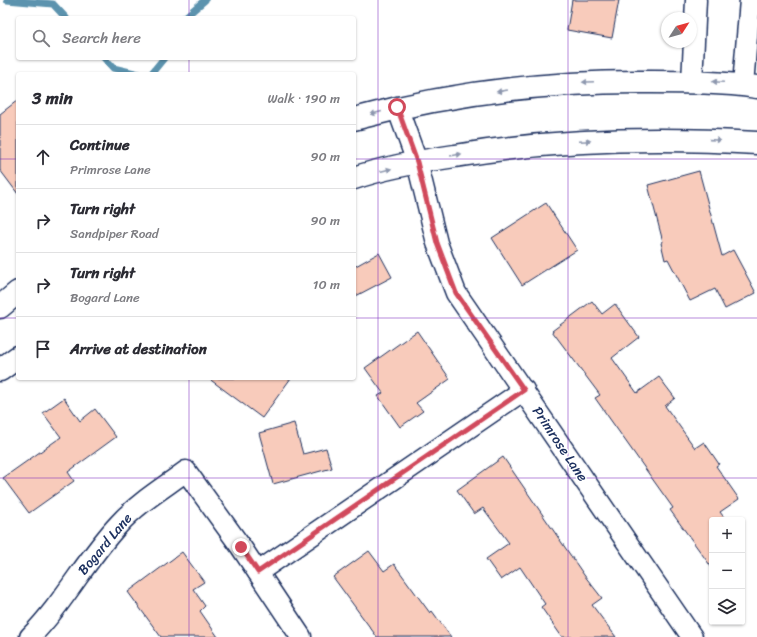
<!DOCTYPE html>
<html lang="en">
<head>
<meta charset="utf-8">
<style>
	:root { --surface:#fff; --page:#f2f2f3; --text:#2b2b33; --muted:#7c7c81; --line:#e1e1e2 }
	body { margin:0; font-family:Sriracha,sans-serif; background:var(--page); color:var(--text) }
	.controls { position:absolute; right:12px; bottom:12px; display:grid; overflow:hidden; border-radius:4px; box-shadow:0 1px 3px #0004 }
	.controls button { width:36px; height:36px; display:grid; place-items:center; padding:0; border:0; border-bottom:1px solid var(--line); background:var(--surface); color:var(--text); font:20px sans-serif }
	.compass { position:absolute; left:661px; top:12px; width:36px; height:36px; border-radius:50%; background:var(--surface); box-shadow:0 1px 3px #0004; rotate:54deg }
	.stop { position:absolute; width:12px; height:12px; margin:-9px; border:3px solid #d1495b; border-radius:50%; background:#fff }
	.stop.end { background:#d1495b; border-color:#fff; box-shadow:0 1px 4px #0008 }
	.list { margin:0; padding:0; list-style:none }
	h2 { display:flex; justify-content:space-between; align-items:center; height:52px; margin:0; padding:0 16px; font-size:17px }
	h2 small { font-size:13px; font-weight:400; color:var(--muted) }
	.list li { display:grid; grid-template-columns:26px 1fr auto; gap:12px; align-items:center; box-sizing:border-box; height:64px; padding:0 16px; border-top:1px solid var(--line) }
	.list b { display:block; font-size:15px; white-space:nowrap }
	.list p { margin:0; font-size:13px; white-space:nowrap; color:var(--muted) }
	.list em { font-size:13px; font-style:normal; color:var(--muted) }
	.icon { flex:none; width:22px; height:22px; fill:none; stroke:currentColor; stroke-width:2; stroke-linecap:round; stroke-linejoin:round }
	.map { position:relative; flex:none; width:757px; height:637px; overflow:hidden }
	.search { position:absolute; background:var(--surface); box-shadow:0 1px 3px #0004; left:16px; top:16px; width:340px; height:44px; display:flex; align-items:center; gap:10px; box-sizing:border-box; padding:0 14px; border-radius:4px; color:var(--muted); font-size:15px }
	.panel { position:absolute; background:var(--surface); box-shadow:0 1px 3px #0004; left:16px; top:72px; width:340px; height:308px; border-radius:4px }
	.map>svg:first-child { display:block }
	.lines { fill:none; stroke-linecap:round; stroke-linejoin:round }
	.stream { stroke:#5b93ae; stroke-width:7 }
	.building { fill:#f8cbbb; stroke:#1b2f5e }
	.minor-casing { stroke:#1b2f5e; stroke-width:23 }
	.secondary-casing { stroke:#1b2f5e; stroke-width:25 }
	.minor { stroke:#fff; stroke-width:20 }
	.secondary { stroke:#fff; stroke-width:22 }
	.oneway { fill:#8d97ae }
	.route { stroke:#d1495b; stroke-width:5 }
	.grid { fill:none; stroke:#7b2cbf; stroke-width:1; stroke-opacity:0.55 }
	.labels { text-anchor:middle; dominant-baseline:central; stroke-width:3; stroke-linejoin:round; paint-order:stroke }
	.street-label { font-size:14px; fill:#1b2f5e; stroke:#fff }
</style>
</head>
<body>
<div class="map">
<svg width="757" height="637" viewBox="0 0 757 637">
	<rect width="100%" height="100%" fill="#fff"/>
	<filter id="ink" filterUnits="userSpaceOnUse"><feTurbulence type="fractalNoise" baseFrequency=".025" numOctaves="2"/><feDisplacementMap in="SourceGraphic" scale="8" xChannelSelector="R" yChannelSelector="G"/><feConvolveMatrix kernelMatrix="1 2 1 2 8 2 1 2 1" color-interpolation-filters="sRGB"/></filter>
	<g filter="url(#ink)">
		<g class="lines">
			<g class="stream">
				<polyline points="7,0 53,4 66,18"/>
				<polyline points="184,18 205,0"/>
				<polyline points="104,58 113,68 139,74"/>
				<polyline points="151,74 164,58"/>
			</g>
		</g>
		<g class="building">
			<polygon points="572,0 619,0 612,38 567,30"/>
			<polygon points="18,100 18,194 0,170 0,114"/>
			<polygon points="699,171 722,256 733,250 756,293 725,309 715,289 690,301 668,259 665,260 661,243 663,242 648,185"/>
			<polygon points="546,203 577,250 522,285 492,238"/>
			<polygon points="379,253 392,277 354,297 354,267"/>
			<polygon points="592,301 602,314 615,304 639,337 612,358 637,393 659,377 675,398 665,406 695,448 704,442 719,464 716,466 739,499 720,512 726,520 712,520 712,568 670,510 673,508 595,398 600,395 552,331"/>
			<polygon points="417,331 450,379 416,403 423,411 400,427 378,396 383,393 365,368"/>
			<polygon points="208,378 291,378 262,418"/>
			<polygon points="64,398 80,421 95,409 116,437 68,472 74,481 29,513 3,478 61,437 43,413"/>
			<polygon points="294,423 303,454 326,448 332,468 273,484 259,433"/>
			<polygon points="503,457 584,575 602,598 592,605 616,637 562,637 541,607 545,604 520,567 501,580 486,559 509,543 483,508 474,514 457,490"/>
			<polygon points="369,551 384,571 394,564 430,613 432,611 451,637 377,637 333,577"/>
			<polygon points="182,552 204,582 193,589 205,606 200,611 218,637 161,637 128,592"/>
		</g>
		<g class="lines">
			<defs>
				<g id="minor">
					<polyline points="692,82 696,0"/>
					<polyline points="743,85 750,0"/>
					<polyline points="397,107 417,162 437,243 456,293 692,637"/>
					<polyline points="258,572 524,390"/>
					<path d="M 30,637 C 64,603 86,559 119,524 C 138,503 163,488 186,471 L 241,547 L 301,637"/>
				</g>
				<g id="secondary">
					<path d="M 354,119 C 450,93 551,81 651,82 C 687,82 722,82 757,87"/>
					<path d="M 354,178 C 386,167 421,161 455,156 C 555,139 655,137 757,143"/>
					<polyline points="0,307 18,292"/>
					<polyline points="0,370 18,357"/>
				</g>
			</defs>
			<use href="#minor" class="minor-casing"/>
			<use href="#secondary" class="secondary-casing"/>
			<use href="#minor" class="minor"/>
			<use href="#secondary" class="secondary"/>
		</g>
		<defs><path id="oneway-solid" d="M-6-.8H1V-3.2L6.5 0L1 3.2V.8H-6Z"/></defs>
		<g class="oneway">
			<use href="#oneway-solid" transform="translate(588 82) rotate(177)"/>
			<use href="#oneway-solid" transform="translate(718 82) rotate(-177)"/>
			<use href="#oneway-solid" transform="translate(502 91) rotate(171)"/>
			<use href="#oneway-solid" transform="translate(376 113) rotate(165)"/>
			<use href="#oneway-solid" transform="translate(715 140) rotate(4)"/>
			<use href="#oneway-solid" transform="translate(585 141) rotate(-3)"/>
			<use href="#oneway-solid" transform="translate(456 155) rotate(-10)"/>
			<use href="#oneway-solid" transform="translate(386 170) rotate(-14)"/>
		</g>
	</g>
	<g class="lines" filter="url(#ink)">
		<polyline class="route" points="241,547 258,572 524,390 456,293 437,243 417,162 397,107"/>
	</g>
	<path class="grid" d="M 189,0 L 189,18M 378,0 L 378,637M 568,0 L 568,637M 189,58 L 189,74M 0,159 L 18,159M 354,159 L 757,159M 0,318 L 18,318M 354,318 L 757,318M 189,378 L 189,637M 0,478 L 757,478"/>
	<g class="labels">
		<g class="street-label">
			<text transform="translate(560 444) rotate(56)">Primrose Lane</text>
			<text transform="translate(105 544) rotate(-50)">Bogard Lane</text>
		</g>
	</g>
</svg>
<div class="controls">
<button>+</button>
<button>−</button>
<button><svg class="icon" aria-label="layers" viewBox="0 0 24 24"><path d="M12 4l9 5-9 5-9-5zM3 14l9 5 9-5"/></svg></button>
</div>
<svg class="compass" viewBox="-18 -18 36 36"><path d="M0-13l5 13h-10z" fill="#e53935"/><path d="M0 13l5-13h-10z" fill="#7c7c81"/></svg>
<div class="stop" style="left:397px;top:107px"></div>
<div class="stop end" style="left:241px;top:547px"></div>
<div class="search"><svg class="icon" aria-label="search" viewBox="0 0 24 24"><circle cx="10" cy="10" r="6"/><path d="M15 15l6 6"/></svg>Search here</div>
<section class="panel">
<h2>3 min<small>Walk · 190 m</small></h2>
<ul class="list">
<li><svg class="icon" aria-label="ahead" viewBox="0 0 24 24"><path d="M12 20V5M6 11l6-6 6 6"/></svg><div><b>Continue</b><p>Primrose Lane</p></div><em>90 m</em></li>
<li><svg class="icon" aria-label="right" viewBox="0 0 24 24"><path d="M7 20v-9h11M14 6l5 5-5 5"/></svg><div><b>Turn right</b><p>Sandpiper Road</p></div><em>90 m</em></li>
<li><svg class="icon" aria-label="right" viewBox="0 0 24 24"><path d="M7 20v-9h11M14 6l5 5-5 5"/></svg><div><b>Turn right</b><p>Bogard Lane</p></div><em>10 m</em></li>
<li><svg class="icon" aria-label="arrive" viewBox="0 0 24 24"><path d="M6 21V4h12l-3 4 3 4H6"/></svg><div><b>Arrive at destination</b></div></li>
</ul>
</section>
</div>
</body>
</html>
